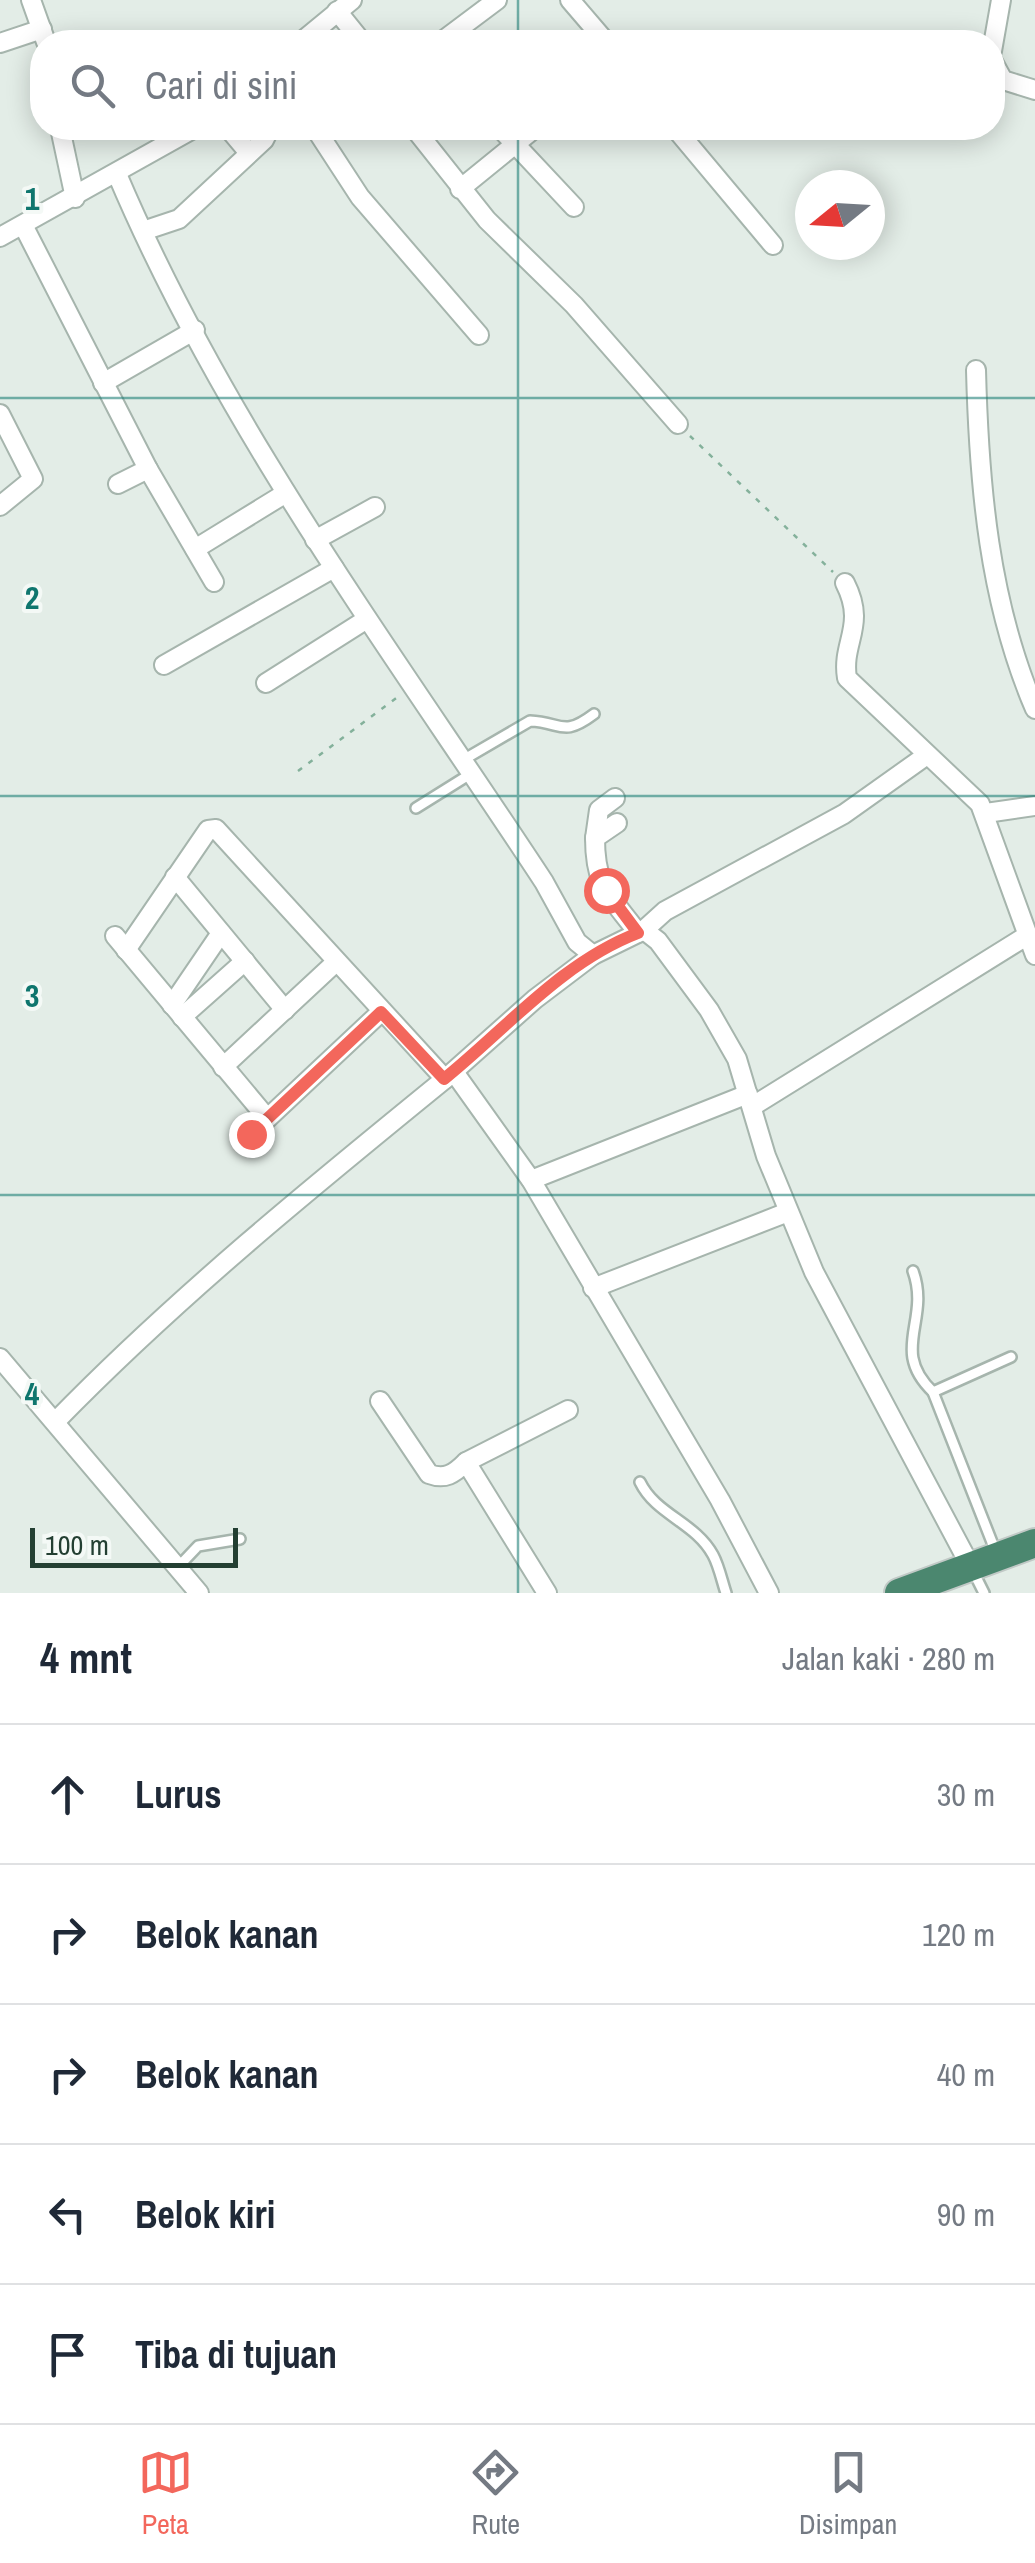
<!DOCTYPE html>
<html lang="id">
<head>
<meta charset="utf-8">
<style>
	:root { --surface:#fff; --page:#f2f2f3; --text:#1f2937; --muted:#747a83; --line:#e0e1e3; --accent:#f3675c }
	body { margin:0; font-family:"Archivo Narrow",sans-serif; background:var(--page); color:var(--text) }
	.compass { position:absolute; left:795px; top:170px; width:90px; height:90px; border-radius:50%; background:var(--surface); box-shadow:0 5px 25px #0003; rotate:252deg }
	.scale { position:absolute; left:30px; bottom:25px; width:208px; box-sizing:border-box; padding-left:10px; border:5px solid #233f32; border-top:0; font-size:28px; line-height:35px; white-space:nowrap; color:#233f32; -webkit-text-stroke:8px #f4f9f6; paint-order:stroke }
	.stop { position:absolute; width:30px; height:30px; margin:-22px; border:8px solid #f3675c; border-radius:50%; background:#fff }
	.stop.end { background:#f3675c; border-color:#fff; box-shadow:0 2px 10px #0008 }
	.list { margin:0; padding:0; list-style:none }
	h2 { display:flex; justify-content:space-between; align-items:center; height:130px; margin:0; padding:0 40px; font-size:42px }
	h2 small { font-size:32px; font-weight:400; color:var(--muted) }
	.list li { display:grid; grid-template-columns:65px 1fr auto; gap:30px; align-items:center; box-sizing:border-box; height:140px; padding:0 40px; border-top:2px solid var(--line) }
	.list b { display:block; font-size:38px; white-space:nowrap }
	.list em { font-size:32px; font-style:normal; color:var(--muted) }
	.icon { flex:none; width:55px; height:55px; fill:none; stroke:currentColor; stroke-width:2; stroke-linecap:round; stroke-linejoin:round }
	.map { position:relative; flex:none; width:1035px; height:1593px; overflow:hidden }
	.search { position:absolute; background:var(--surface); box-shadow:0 5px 25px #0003; left:30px; right:30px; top:30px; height:110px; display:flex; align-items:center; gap:25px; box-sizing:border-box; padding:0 35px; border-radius:40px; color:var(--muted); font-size:38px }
	.sheet { height:830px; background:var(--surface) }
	nav { display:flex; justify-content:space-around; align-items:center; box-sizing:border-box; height:140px; border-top:2px solid var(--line); background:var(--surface); font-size:28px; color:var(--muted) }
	nav a { display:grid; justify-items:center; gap:5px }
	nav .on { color:var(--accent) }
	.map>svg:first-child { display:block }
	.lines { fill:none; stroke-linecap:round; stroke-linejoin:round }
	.service-casing { stroke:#a6b5ad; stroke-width:14 }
	.minor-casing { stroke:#a6b5ad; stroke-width:22 }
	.trunk-casing { stroke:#c1c9c6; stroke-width:32 }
	.path { stroke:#84b19b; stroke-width:2.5; stroke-dasharray:5 8; stroke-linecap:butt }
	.service { stroke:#fff; stroke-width:9 }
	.minor { stroke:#fff; stroke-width:18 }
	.trunk { stroke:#4b876f; stroke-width:28 }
	.route { stroke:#f3675c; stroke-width:12 }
	.grid { fill:none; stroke:#0f766e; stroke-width:2.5; stroke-opacity:0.55 }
	.grid-label { font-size:32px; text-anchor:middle; font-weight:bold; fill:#0f766e; stroke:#f4f9f6; stroke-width:8; stroke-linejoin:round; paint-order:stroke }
</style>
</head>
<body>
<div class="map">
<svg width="1035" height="1593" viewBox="0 0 1035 1593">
	<rect width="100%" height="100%" fill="#e3ede7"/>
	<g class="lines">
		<defs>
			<g id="service">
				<path d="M 463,760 L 530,721 C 562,722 562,738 594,714"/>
				<polyline points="416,808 472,773"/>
				<path d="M 913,1271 C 931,1321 889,1350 933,1392"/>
				<path d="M 640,1482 C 656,1515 695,1522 713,1555 C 719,1566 722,1581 726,1593"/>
				<polyline points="997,1555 933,1392 1011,1357"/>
				<polyline points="179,1566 198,1546 240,1539"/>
				<polyline points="972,1569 984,1593"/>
			</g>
			<g id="minor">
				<polyline points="31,0 46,42"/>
				<polyline points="570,0 606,42"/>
				<polyline points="337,11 362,42"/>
				<polyline points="301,42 352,0"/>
				<polyline points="441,42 497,0"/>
				<polyline points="0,43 42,29"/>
				<polyline points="992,51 1001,0"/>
				<polyline points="992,60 1003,80 1035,90"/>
				<polyline points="60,128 75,198"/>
				<polyline points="228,128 249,153"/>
				<polyline points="315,128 360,197 479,335"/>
				<polyline points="414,128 487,220 574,305 678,424"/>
				<polyline points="500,128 574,207"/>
				<polyline points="675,128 773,245"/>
				<path d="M 117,174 C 225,429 393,652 544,882 L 577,942 L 593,955 L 644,930 L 658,941 L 709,1010 L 737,1059 L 766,1156 L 814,1272 L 972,1569"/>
				<polyline points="460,189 535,128"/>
				<polyline points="23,225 148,469 118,484"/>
				<polyline points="143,231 179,219 264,140 270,128"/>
				<polyline points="0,237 195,128"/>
				<path d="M 976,370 C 979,486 989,602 1035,709"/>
				<polyline points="103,383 195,330"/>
				<polyline points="0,414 33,479 0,506"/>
				<polyline points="148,469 214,582"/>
				<polyline points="315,540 375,507"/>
				<polyline points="195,549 286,493"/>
				<path d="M 845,583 C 867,626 841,642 847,678 L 980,804 L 1035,955"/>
				<polyline points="164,665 334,568"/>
				<polyline points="266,683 367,619"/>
				<polyline points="986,813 1035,806"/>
				<path d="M 617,823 L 595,838 C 595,888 610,895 638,933"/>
				<polyline points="595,838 599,810 615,798"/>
				<polyline points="175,877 285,1010"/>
				<polyline points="644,930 665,911 844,814 927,755"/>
				<polyline points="115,936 267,1118"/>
				<polyline points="126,950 208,830 216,829 445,1079 535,999 593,955"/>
				<polyline points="172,1005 221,933"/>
				<polyline points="182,1017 245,961"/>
				<polyline points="223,1067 336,962"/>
				<polyline points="454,1072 531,1180 720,1500 769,1593"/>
				<polyline points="753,1106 1028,935"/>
				<polyline points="251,1134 381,1012"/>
				<polyline points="531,1180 748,1094"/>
				<polyline points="593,1288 788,1212"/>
				<polyline points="0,1358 199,1593"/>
				<path d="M 380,1401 L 429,1474 C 445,1480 454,1474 466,1462 L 547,1593"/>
				<path d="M 56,1421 C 177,1297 311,1188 445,1079"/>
				<polyline points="466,1462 568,1410"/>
			</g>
			<polyline id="trunk" points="899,1593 1035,1543"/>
		</defs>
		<use href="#service" class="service-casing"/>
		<use href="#minor" class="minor-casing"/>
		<use href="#trunk" class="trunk-casing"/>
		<g class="path">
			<polyline points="690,436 833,572"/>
			<polyline points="298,771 399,696"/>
		</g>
		<use href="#service" class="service"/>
		<use href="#minor" class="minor"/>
		<use href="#trunk" class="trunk"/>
	</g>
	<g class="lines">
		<path class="route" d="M 251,1134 L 381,1012 L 444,1079 C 506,1029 562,962 638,933 L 606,890"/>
	</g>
	<path class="grid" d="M 518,0 L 518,42M 518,128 L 518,1593M 0,398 L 1035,398M 0,796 L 1035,796M 0,1195 L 1035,1195"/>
	<g class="grid-label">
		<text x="32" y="210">1</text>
		<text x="32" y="609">2</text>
		<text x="32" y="1007">3</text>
		<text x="32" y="1405">4</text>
	</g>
</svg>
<svg class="compass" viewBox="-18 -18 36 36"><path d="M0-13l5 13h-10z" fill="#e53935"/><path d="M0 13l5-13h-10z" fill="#747a83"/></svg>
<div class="scale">100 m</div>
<div class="stop" style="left:606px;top:890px"></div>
<div class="stop end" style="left:251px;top:1134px"></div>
<div class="search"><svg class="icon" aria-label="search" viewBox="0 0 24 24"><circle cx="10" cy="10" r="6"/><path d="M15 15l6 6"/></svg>Cari di sini</div>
</div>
<section class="sheet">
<h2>4 mnt<small>Jalan kaki · 280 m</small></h2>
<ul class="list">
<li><svg class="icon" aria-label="ahead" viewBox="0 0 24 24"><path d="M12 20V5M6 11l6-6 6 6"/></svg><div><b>Lurus</b></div><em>30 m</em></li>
<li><svg class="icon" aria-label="right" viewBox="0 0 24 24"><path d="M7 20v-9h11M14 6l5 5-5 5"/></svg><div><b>Belok kanan</b></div><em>120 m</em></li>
<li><svg class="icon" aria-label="right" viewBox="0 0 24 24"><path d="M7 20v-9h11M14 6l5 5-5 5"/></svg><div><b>Belok kanan</b></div><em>40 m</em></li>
<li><svg class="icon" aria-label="left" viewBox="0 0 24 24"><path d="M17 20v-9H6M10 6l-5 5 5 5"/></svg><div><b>Belok kiri</b></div><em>90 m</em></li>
<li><svg class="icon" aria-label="arrive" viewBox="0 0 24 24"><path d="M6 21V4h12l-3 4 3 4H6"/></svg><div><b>Tiba di tujuan</b></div></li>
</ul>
</section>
<nav>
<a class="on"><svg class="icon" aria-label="map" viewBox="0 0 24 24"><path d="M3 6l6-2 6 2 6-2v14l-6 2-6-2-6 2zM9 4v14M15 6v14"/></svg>Peta</a>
<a><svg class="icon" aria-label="directions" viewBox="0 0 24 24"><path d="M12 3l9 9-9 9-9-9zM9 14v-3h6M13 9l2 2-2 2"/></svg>Rute</a>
<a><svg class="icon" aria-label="saved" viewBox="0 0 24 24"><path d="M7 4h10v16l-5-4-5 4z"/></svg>Disimpan</a>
</nav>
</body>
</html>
